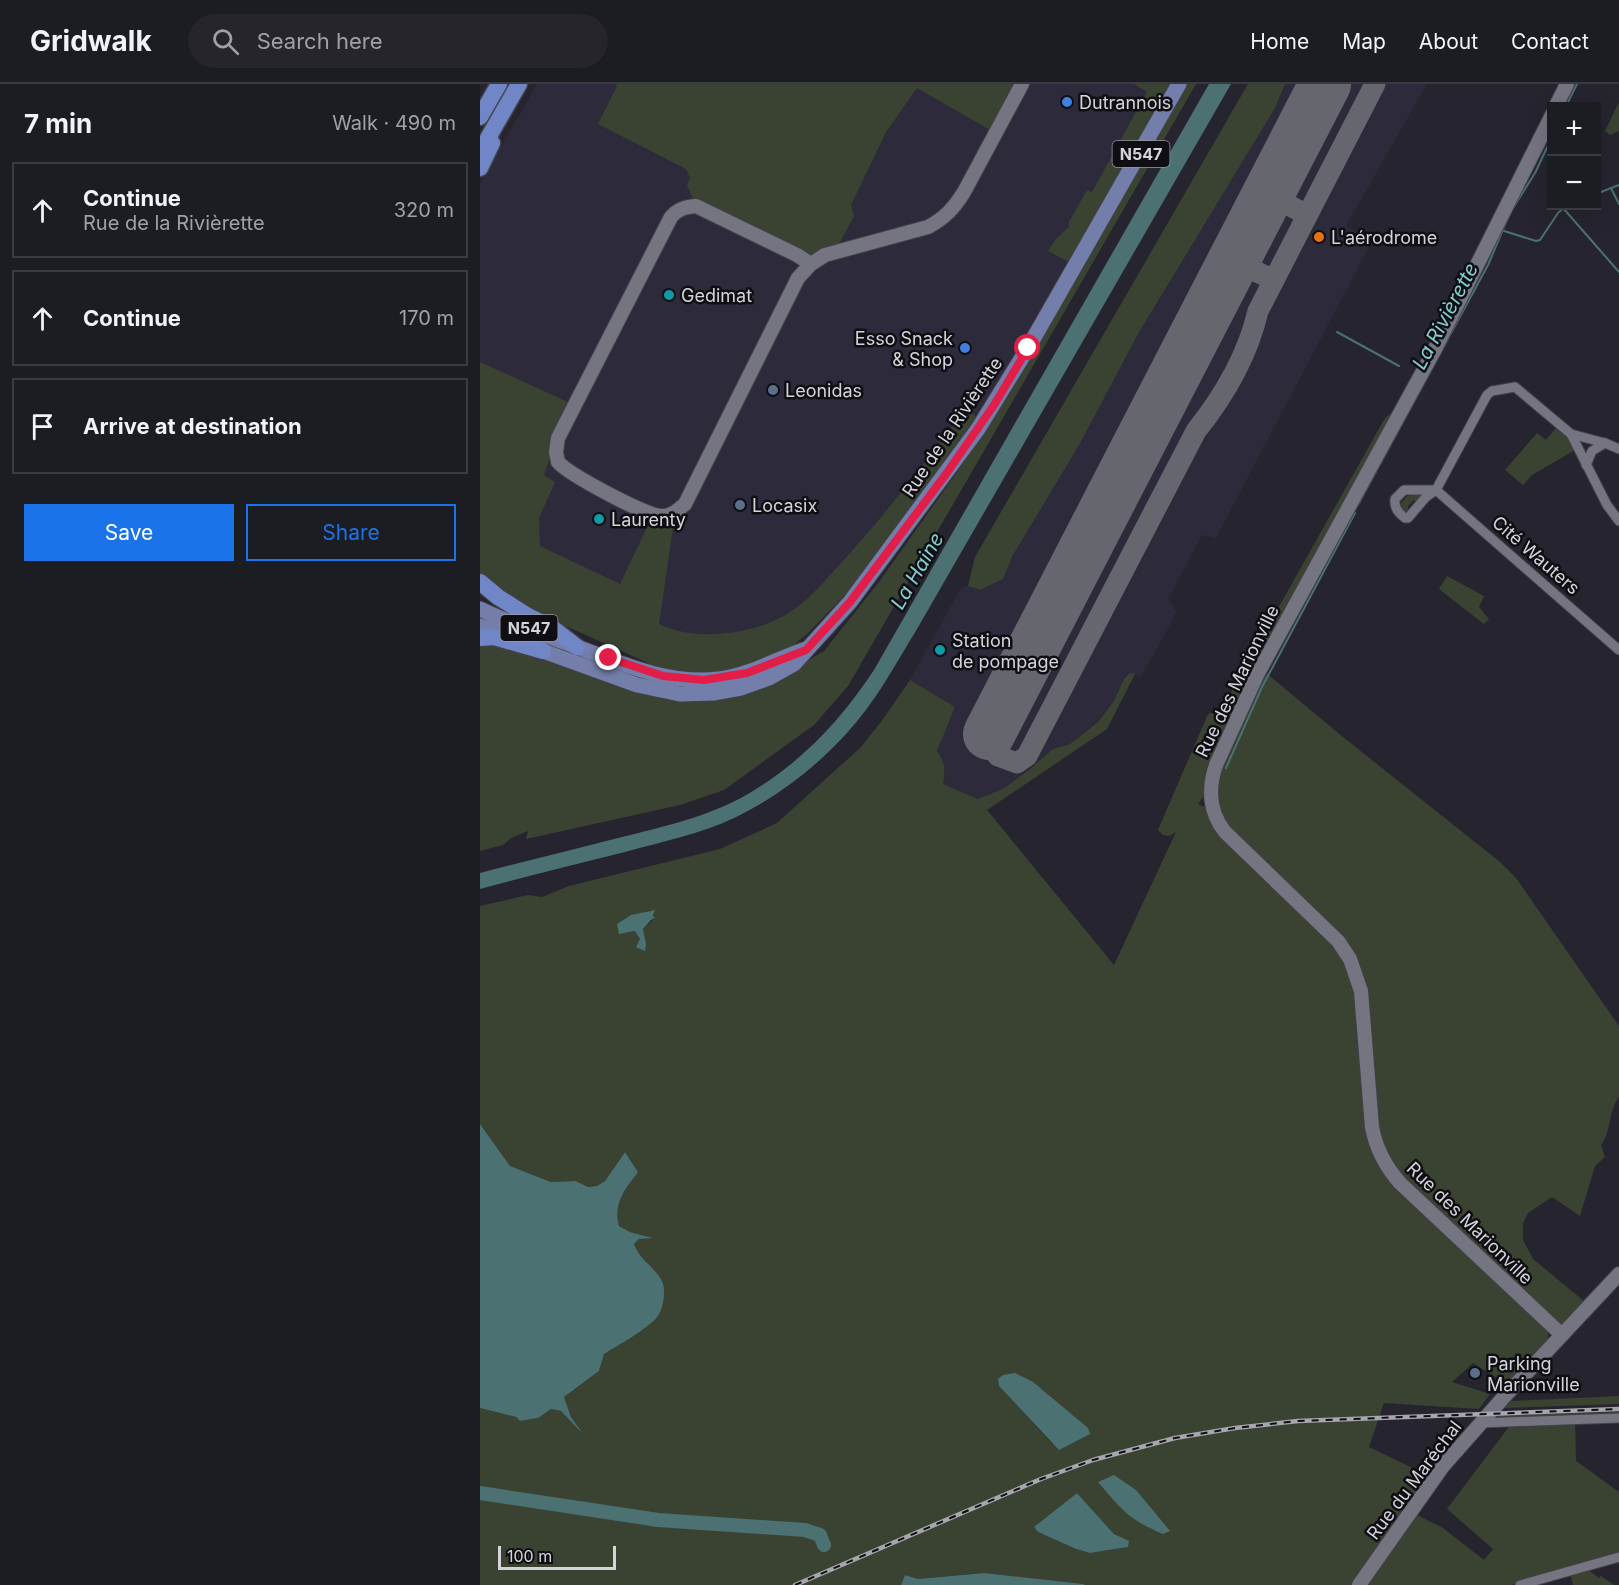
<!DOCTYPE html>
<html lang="en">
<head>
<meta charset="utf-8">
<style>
	:root { --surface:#1c1c23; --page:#25252b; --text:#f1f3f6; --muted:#a0a1a6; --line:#3a3a41; --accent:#1a73e8 }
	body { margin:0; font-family:Inter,sans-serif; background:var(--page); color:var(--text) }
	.controls { position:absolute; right:18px; top:18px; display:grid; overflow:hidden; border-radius:0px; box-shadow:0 6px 24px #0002 }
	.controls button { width:54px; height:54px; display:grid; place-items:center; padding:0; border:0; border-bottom:2px solid var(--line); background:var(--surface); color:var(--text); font:30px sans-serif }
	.scale { position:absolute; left:18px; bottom:15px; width:118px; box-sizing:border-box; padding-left:6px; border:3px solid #d4d4db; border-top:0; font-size:16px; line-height:21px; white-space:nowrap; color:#d4d4db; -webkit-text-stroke:4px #0f0f13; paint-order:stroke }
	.stop { position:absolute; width:18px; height:18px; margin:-14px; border:4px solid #e11d48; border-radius:50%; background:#fff }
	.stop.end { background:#e11d48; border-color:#fff; box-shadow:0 2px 6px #0008 }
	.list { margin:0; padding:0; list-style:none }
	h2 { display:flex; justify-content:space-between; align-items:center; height:78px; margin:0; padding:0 24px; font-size:26px }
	h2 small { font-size:20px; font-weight:400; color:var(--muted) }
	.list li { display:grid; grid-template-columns:39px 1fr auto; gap:18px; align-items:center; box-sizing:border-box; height:96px; margin:0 12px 12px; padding:0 12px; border:2px solid var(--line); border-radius:0px }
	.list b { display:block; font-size:22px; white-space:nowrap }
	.list p { margin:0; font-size:20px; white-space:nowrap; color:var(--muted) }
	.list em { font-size:20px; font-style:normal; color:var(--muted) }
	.actions { display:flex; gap:12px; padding:18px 24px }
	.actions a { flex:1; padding:14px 0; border:2px solid var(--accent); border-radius:0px; text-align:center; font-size:21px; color:var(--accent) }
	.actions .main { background:var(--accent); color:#fff }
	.icon { flex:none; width:33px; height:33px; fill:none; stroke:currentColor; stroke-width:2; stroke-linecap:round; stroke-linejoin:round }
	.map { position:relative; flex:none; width:1139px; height:1501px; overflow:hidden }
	header { display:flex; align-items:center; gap:36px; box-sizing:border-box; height:84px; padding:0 30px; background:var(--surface); border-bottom:2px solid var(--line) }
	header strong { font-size:28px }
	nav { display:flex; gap:33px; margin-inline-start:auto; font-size:21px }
	.search { width:420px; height:54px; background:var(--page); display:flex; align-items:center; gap:15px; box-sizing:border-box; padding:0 21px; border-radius:33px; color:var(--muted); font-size:22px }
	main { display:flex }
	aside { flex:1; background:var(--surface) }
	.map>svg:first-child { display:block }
	.built { fill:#2d2b3b }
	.green { fill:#3a4332; fill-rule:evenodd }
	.water { fill:#4c7173 }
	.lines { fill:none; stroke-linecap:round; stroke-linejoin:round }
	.stream { stroke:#4c7173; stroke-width:2 }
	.river { stroke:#4c7173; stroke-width:14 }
	.taxiway { stroke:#66666e; stroke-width:21 }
	.runway { stroke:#66666e; stroke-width:52 }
	.street-casing { stroke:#42414a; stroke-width:11 }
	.secondary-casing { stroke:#42414a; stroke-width:16 }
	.primary-casing { stroke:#42414a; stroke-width:17 }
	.highway-casing { stroke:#42414a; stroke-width:19 }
	.street { stroke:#757481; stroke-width:9 }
	.secondary { stroke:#757481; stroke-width:14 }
	.primary { stroke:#737faa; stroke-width:15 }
	.highway { stroke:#7186c6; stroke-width:16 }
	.rail-casing { stroke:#a7a6ae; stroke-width:4.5 }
	.rail { stroke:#0f0f13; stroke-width:2; stroke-dasharray:7; stroke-linecap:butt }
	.route { stroke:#e11d48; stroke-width:8 }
	.shop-dot { fill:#3f7fe0; stroke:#0f0f13; stroke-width:2 }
	.food-dot { fill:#e8710a; stroke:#0f0f13; stroke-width:2 }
	.culture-dot { fill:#0f9aa8; stroke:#0f0f13; stroke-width:2 }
	.service-dot { fill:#5c6f8a; stroke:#0f0f13; stroke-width:2 }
	.labels { text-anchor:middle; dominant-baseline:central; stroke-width:5; stroke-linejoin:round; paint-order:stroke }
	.shield { fill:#0f0f13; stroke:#99999f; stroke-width:1.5 }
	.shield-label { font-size:16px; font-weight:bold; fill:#d4d4db }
	.poi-label { font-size:18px; fill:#d4d4db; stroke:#0f0f13; text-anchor:start }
	.street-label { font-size:18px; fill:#d4d4db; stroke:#0f0f13 }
	.water-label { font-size:20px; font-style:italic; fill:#85cdd1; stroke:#0f0f13 }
</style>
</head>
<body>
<header>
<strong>Gridwalk</strong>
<div class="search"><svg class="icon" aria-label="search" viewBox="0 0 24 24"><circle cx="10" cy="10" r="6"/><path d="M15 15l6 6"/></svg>Search here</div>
<nav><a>Home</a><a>Map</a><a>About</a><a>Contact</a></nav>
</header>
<main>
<aside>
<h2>7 min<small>Walk · 490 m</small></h2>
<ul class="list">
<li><svg class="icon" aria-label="ahead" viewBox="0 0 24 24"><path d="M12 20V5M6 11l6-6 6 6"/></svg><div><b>Continue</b><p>Rue de la Rivièrette</p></div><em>320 m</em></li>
<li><svg class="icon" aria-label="ahead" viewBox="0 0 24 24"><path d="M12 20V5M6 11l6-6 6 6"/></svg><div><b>Continue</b></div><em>170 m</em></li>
<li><svg class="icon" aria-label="arrive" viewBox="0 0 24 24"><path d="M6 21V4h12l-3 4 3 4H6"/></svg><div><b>Arrive at destination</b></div></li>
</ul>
<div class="actions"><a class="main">Save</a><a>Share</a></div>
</aside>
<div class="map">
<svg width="1139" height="1501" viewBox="0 0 1139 1501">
	<rect width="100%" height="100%" fill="#26252f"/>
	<g class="built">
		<polygon points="57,0 691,0 591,179 497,334 364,512 328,549 205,591 186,587 39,521 0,489 0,100"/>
		<polygon points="805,0 947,0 866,142 892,157 736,454 722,451 688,515 697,528 661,593 650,589 644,595 634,617 618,637 590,660 573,665 550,685 523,705 498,715 463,700 466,688 457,667 475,623 430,596 481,504 488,502 500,506 523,495 533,471 658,250 795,24"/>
	</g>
	<g class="green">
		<polygon points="135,0 537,0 512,47 437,4 406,48 371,121 374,132 358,162 327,178 216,122 207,101 210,94 206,85 118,40 137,2"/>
		<polygon points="654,0 691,0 591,179 568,167 576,155 589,143 589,138 607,106 612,108 667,8"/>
		<polygon points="707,0 716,0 368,602 334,641 244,706 200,721 46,755 48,747 31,754 23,761 0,767 0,560 17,559 149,606 280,604 344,567 399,498 480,384 521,319 676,56"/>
		<polygon points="768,0 805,0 795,24 658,250 599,361 533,471 523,495 500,506 488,502 495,473"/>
		<polygon points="1139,18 1139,47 1130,51 1125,47"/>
		<path d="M 0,278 L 88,318 L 72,353 L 69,376 L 64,391 L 75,398 L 59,434 L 60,462 L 140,500 L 171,435 L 184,439 L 194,437 L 179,540 C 215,558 273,551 307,530 C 328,517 344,498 360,480 C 406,430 447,377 487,322 L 497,334 L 458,390 L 364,512 L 328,549 L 302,571 L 233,593 L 186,587 L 39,521 L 0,489 Z"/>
		<path d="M 915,326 L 740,658 L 726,691 L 723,713 L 718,720 L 724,723 L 785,588 L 863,653 L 1020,778 L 1036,794 L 1139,942 L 1139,1013 C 1128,1027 1132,1046 1121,1061 L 1125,1073 L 1115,1082 L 1100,1132 L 1072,1113 L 1048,1129 L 1043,1140 L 1043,1156 L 1053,1175 L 1105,1218 L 1083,1240 L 1068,1246 L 1068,1255 L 1028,1301 L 993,1279 L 972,1298 L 1010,1310 L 999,1325 L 904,1319 L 889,1363 L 951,1393 L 876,1501 L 605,1501 L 504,1489 L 438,1495 L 425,1491 L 421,1501 L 0,1501 L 0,1324 L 36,1333 L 40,1337 L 57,1334 L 71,1325 L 81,1327 L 100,1346 L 91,1333 L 84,1313 L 119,1287 L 124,1270 L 151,1253 L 165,1179 L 157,1170 L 154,1160 L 159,1155 L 170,1153 L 150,1148 L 139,1142 C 133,1119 145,1107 158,1088 L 145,1068 L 125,1097 L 117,1102 L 108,1103 L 96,1097 L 71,1098 L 30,1082 L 0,1040 L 0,822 L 48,811 L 62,813 L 89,802 L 240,765 L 297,739 L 380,664 L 401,638 L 430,596 L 475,623 L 457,667 C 465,679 466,686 463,700 L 498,715 L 523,705 L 550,685 L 573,665 L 590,660 L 618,638 L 634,617 L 644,595 L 650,589 L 655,590 L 627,645 L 507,726 L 634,881 L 696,748 L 689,752 L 683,751 L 678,746 L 728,630 L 741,626 L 905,334 ZM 171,826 L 175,834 L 163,845 L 165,860 L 159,860 L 160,855 L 155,847 L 147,849 L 137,840 ZM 518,1295 L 578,1366 L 519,1302 ZM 597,1409 L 634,1450 L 648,1463 L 610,1469 L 596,1465 L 558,1448 L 554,1443 Z"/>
		<polygon points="1076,344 1089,354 1095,366 1052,391 1043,401 1025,386 1057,349 1066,356"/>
		<polygon points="942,409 943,412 936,420 934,416 928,422 928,428 925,429 919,422 927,412"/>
		<polygon points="967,492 1004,512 999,523 1009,535 1004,540 959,505"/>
		<polygon points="1139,1312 1139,1320 1025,1324 1031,1317"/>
		<polygon points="1139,1328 1139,1332 1013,1336 1019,1331"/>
		<polygon points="1095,1338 1096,1377 1139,1408 1139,1470 1031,1501 884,1501 933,1429 963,1444 1004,1476 1013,1465 967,1425 1031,1340"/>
		<polygon points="1107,1485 1119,1494 1121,1492 1134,1501 1093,1501 1090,1489"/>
	</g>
	<g class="water">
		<path d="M 729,0 L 751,0 L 437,545 C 415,581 395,619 366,650 C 335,684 296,714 254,734 C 220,750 181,758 145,768 C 97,780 48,792 0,805 L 0,789 C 46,777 92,766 138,754 C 182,743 228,733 268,710 C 321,679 360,637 394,586 Z"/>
		<polygon points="175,826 173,831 175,834 171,836 163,845 166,860 165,867 156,863 160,855 155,847 139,850 137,840 151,831"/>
		<path d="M 0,1040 L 30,1082 L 71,1098 L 96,1097 L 108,1103 L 117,1102 L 125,1097 L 145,1068 L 158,1088 C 145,1106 133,1119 139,1142 L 150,1148 L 173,1154 L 159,1155 L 154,1160 C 160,1177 175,1183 182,1197 C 186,1206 184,1224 177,1233 C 169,1244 137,1262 124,1270 L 119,1287 L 84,1313 L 91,1333 L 103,1350 L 81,1327 L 71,1325 L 58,1334 L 40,1337 L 36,1333 L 0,1324 Z"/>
		<polygon points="535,1289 553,1298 608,1344 610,1350 579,1366 519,1302 518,1295 523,1291"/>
		<path d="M 634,1391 L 656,1406 L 690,1447 L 683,1450 C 648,1435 642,1426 618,1398 Z"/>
		<polygon points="597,1409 634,1450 649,1457 648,1463 610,1469 596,1465 558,1448 554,1443"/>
		<polygon points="504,1489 603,1500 605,1501 421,1501 425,1491 438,1495"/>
	</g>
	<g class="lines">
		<g class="stream">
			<polyline points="1086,22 1097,0"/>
			<polyline points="1131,104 1139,120"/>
			<polyline points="1116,110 1139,101"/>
			<polyline points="1083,124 1139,188"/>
			<polyline points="1024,147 1056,157 1060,156 1078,129 1086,122"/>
			<polyline points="857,248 919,282"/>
			<polyline points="878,421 1008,181 1030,129 1055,89 1072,53"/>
			<polyline points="746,684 782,603 875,429"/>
		</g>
		<polyline class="river" points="0,1409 178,1436 325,1446 340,1451 344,1461"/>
		<g class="taxiway">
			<polyline points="788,110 827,131"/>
			<polyline points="754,177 794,196"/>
			<path d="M 509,650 L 508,659 L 518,672 L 537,679 L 547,672 L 716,347 C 744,312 768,270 778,227 L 895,0"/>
		</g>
		<polyline class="runway" points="509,650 845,0"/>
		<defs>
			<g id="street">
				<polyline points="1091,350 1127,421 1139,437"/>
				<path d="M 1139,365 L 1125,359 L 1091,350 L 1035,303 L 1012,307 L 1007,311 L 956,406 L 924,406 L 915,415 C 914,425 919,429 925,434 L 928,434 L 946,413 L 956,406 L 1139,566"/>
				<polyline points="1106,381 1112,367 1125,359"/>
				<polyline points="1001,1339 1139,1334"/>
				<polyline points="1040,1501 1139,1473"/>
			</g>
			<g id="secondary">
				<polyline points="1076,22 1087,0"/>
				<path d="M 1072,31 L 954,267 L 777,591 L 736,681 C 728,704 729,728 745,748 L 858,857 L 870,875 L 881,907 L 892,1043 C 896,1065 905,1082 920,1099 L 1082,1251"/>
				<path d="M 331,180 L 317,171 L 216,122 C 205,123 198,125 191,133 L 78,354 L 76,368 L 78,378 C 88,390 166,432 181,432 C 191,433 198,426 205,420 L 318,194 L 331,180 L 345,171 L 448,143 C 465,134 474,124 484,108 L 542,0"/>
				<polyline points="879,1501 963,1382 1023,1314 1139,1190"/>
			</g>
			<g id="primary">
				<path d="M 0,525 C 26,538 54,547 81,557 C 131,575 185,602 239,595 C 271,591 296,575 326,565"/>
				<polyline points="0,542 31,552"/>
				<polyline points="54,561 63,567 157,601 200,610 233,609 261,604 289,594 314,580 370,518 498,345 548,264 699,0"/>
			</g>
			<g id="highway">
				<polyline points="0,33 19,0"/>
				<polyline points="0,68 39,0"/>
				<polyline points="0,84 12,59"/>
				<polyline points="0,498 18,513 48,532 74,545 97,563"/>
				<polyline points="0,554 14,553 63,567"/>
			</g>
		</defs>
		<use href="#street" class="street-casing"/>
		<use href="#secondary" class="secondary-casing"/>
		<use href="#primary" class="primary-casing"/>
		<use href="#highway" class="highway-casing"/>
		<use href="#street" class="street"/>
		<use href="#secondary" class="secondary"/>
		<use href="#primary" class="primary"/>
		<use href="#highway" class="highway"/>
		<defs>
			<polyline id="rail" points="315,1501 561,1395 613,1376 695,1354 755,1344 818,1337 1139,1325"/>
		</defs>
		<use href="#rail" class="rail-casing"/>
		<use href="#rail" class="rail"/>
	</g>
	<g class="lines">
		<polyline class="route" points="129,574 183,592 224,596 267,589 326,566 370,518 466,390 514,321 548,264"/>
	</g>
	<g class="shop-dot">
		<circle cx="587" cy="18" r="6"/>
		<circle cx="485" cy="264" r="6"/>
	</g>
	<circle class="food-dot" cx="839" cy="153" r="6"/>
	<g class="culture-dot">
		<circle cx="189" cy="211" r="6"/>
		<circle cx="119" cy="435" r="6"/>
		<circle cx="460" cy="566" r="6"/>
	</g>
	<g class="service-dot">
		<circle cx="293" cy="306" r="6"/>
		<circle cx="260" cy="421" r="6"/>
		<circle cx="995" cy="1289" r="6"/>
	</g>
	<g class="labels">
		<g class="shield">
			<rect x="632.5" y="57" width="57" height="26" rx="4.5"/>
			<rect x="20.5" y="531" width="57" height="26" rx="4.5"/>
		</g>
		<g class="shield-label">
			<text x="661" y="70">N547</text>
			<text x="49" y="544">N547</text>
		</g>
		<g class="poi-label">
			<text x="599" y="18">Dutrannois</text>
			<text x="851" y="153">L'aérodrome</text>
			<text x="201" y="211">Gedimat</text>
			<text x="473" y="254" text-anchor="end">Esso Snack<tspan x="473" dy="21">&amp; Shop</tspan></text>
			<text x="305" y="306">Leonidas</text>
			<text x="272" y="421">Locasix</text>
			<text x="131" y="435">Laurenty</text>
			<text x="472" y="556">Station<tspan x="472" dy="21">de pompage</tspan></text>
			<text x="1007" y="1279">Parking<tspan x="1007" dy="21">Marionville</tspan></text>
		</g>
		<g class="street-label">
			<text transform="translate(472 343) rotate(-56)">Rue de la Rivièrette</text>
			<text transform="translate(1056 471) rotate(41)">Cité Wauters</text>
			<text transform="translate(757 597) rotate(-64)">Rue des Marionville</text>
			<text transform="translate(990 1139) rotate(44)">Rue des Marionville</text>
			<text transform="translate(934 1396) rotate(-53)">Rue du Maréchal</text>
		</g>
		<g class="water-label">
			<text transform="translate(965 232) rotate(-62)">La Rivièrette</text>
			<text transform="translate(437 487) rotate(-60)">La Haine</text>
		</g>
	</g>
</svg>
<div class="controls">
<button>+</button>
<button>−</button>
</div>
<div class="scale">100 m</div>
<div class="stop" style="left:548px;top:264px"></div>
<div class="stop end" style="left:129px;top:574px"></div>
</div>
</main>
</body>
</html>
